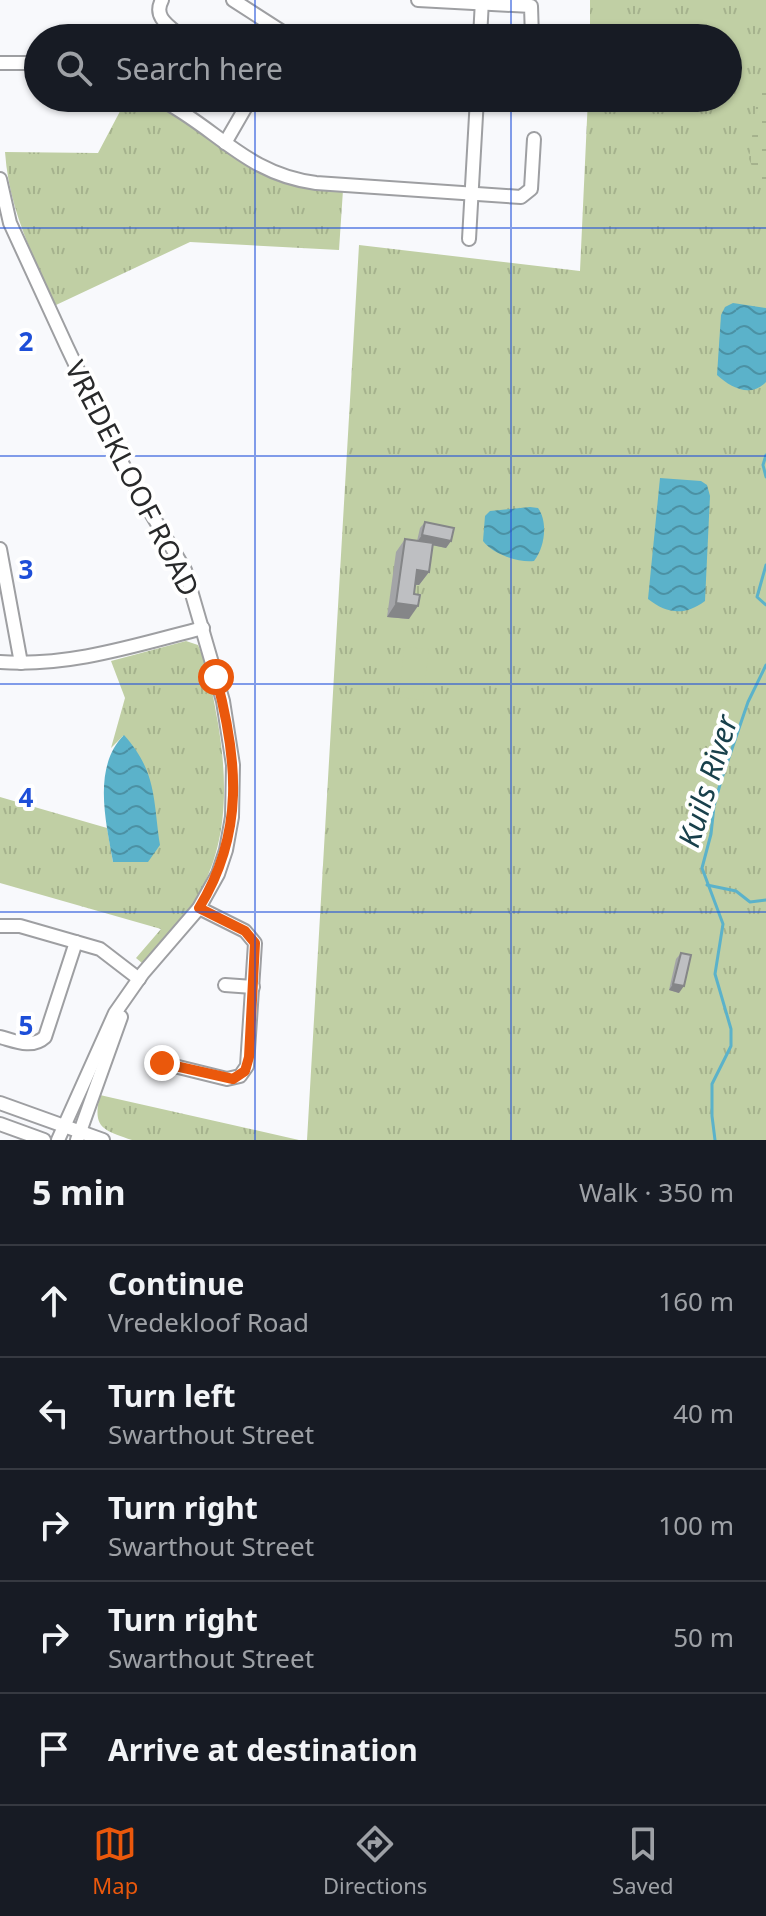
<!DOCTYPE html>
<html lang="en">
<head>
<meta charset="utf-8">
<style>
	:root { --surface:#171b24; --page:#20242c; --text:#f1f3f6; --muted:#9ea1a6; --line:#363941; --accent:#ea580c }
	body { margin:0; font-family:"Noto Sans",sans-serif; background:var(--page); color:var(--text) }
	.stop { position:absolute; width:24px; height:24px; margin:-18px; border:6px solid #ea580c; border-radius:50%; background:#fff }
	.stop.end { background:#ea580c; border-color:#fff; box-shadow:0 2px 8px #0008 }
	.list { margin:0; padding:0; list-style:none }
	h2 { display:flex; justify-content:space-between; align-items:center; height:104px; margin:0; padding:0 32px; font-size:34px }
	h2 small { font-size:26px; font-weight:400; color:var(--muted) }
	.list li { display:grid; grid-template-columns:52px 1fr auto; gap:24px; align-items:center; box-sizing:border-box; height:112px; padding:0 32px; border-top:2px solid var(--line) }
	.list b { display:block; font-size:30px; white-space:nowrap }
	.list p { margin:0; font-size:26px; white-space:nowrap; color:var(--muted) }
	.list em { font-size:26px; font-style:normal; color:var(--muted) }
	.icon { flex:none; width:44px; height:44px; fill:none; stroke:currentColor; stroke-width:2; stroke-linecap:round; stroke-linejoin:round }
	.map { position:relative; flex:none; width:766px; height:1140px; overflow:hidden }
	.search { position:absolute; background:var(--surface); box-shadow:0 2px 6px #0004; left:24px; right:24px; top:24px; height:88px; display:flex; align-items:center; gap:20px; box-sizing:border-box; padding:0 28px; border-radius:44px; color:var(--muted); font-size:30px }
	.sheet { height:664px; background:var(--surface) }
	nav { display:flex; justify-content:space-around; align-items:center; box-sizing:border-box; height:112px; border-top:2px solid var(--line); background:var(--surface); font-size:22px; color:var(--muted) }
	nav a { display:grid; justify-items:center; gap:4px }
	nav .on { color:var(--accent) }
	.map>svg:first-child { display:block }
	.grass { fill:url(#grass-tufts) }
	.wetland { fill:url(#wetland-marsh) }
	.pitch { fill:#c0cfa4 }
	.water { fill:url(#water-waves) }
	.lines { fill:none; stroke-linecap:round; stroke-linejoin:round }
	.stream { stroke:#5bb2ca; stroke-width:3 }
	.minor-casing { stroke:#9e9fa2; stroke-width:16 }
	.minor { stroke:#fff; stroke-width:12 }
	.wall { fill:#a3a4a7 }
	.shaded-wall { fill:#858688 }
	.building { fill:#bebfc2; stroke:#858688; stroke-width:2 }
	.route { stroke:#ea580c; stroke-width:10 }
	.grid { fill:none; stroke:#1d4ed8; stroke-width:2; stroke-opacity:0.55 }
	.labels { text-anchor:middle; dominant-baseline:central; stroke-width:8; stroke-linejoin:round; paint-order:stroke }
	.street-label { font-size:28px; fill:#28292a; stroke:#fff }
	.water-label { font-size:30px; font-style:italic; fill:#18404b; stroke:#fff }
	.grid-label { font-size:26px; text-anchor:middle; font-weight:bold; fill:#1d4ed8; stroke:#fff; stroke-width:8; stroke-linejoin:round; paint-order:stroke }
</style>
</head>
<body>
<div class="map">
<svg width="766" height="1140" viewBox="0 0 766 1140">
	<defs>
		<pattern id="grass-tufts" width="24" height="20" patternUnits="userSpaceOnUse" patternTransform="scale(2)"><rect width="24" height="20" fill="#c0cfa4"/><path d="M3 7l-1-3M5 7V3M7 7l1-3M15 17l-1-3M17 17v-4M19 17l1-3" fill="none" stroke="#a5b28d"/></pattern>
		<pattern id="wetland-marsh" width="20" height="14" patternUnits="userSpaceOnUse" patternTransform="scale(2)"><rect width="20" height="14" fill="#c0cfa4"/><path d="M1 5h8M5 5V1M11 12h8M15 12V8" fill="none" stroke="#a5b28d"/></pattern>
		<pattern id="water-waves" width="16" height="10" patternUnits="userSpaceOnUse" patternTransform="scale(2)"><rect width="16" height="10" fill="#5bb2ca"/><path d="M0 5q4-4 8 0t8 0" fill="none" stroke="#4b91a4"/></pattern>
	</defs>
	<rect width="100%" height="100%" fill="#f8f9fc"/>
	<g class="grass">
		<polygon points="590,0 766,0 766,1140 307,1140 359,245 580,271 588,98 728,98 728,38 590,38"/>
		<path d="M 127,98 C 178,98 203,139 243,163 C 274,182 307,187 343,190 L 339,250 L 190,242 L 56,305 C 32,255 9,209 5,152 L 98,153 Z"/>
		<path d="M 186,641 L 198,645 C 209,668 213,697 218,723 C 228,783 229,848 194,902 C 179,924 160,943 142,963 L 136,958 L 161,929 L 0,883 L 0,797 L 107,828 L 113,862 L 123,736 L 111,748 L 125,698 L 111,661 Z"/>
		<path d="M 100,1095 L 113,1098 L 299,1140 L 132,1140 C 103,1130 92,1128 100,1095 Z"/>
	</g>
	<polygon class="wetland" points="766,75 766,200 749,159 756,107"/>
	<polygon class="pitch" points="404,647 429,649 423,700 399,697"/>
	<g class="water">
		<path d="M 733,303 L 766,308 L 766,382 C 751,398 731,388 717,375 L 721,315 L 725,307 Z"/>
		<path d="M 660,478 L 701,481 L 707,485 L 710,496 L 705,601 C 685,616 667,614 648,599 Z"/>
		<path d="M 530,507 L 538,508 C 548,522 545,547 534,561 C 518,563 493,554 483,541 L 485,516 L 490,511 Z"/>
		<path d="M 124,735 C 157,772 153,799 160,845 L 148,862 L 113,862 C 106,822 92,767 124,735 Z"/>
	</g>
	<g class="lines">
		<g class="stream">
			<polyline points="766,455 763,465 766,477"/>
			<polyline points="766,565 757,597 766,605"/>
			<polyline points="707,885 736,891 750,902 766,900"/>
			<polyline points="715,1140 712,1116 712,1084 731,1046 731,1029 715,974 723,924 702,868 711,834 714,806 721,781 748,702 766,665"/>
		</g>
		<defs>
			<g id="minor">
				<path d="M 162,0 C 152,18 171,27 183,38"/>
				<polyline points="233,0 292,38"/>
				<polyline points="418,0 531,6 532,38"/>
				<polyline points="480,38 482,0"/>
				<polyline points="0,63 38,63"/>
				<path d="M 158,98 C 217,128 246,174 316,183 L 521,197 L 531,189 L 534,139"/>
				<polyline points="225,143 251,98"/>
				<polyline points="0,179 10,223 67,347 127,473 185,570 223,701 233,765 232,817 226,850 218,874 199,908 143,973 115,1013 58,1140"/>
				<polyline points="469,239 477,98"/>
				<polyline points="0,549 21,663"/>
				<path d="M 0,662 C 70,667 136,645 203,628"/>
				<polyline points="0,926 20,926 100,949 139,979"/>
				<polyline points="225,985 253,987"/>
				<path d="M 0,1037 C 15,1041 32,1049 45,1037 L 76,942"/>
				<polyline points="162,1063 227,1079 240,1076 247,1066 255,943 245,931 199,908"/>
				<polyline points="0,1103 103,1140"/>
				<polyline points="0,1124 44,1140"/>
				<polyline points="77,1140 121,1017"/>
			</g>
		</defs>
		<use href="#minor" class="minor-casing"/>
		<use href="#minor" class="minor"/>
	</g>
	<g class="wall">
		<polygon points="425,522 451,541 446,548 432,545 429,572 419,585 415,585 409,619 387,617 396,552 405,539 417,541 420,528"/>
		<polygon points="681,953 679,993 669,990 676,959"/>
	</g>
	<g class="shaded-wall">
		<polygon points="422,535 451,541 446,548 417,542"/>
		<polygon points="417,570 429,572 419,585 408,584"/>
		<polygon points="396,603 418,606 409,619 387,617"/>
		<polygon points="673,984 684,986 679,993 669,990"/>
	</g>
	<g class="building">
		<polygon points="425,522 454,528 451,541 422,535"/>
		<polygon points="405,539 433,543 429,572 417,570 414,594 420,595 418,606 396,603"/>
		<polygon points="681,953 691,955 684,986 673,984"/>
	</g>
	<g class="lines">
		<path class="route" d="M 162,1063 L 233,1079 L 245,1071 L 249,1057 L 255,943 L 245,931 L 199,908 C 245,833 238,759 216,677"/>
	</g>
	<path class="grid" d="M 255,0 L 255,38M 511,0 L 511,38M 255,98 L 255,1140M 511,98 L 511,1140M 0,228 L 766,228M 0,456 L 766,456M 0,684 L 766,684M 0,912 L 766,912"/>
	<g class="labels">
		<g class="street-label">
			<text transform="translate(133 478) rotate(63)">VREDEKLOOF ROAD</text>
		</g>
		<g class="water-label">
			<text transform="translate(707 781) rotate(-73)">Kuils River</text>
		</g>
	</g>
	<g class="grid-label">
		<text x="26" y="351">2</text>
		<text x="26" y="579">3</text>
		<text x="26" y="807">4</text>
		<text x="26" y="1035">5</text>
	</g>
</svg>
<div class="stop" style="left:216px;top:677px"></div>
<div class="stop end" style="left:162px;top:1063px"></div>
<div class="search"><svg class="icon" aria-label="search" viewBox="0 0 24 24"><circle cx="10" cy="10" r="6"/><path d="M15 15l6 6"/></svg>Search here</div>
</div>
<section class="sheet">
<h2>5 min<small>Walk · 350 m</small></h2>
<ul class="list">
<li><svg class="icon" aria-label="ahead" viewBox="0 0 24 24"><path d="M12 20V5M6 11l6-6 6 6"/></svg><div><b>Continue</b><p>Vredekloof Road</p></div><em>160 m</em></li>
<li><svg class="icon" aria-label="left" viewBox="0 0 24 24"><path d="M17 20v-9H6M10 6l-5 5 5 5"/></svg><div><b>Turn left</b><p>Swarthout Street</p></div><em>40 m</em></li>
<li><svg class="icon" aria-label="right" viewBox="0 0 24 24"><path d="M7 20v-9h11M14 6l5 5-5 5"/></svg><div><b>Turn right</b><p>Swarthout Street</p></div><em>100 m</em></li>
<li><svg class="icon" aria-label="right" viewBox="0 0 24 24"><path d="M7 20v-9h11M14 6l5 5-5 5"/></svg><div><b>Turn right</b><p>Swarthout Street</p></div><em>50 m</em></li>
<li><svg class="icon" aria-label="arrive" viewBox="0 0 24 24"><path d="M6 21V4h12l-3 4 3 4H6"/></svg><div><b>Arrive at destination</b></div></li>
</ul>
</section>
<nav>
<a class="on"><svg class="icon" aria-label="map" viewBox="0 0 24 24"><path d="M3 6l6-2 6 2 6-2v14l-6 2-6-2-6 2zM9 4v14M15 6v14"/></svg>Map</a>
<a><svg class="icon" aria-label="directions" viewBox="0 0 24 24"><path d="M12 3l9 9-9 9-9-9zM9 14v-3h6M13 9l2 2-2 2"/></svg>Directions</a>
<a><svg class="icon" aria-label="saved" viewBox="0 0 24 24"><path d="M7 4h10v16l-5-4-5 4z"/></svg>Saved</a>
</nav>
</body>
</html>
